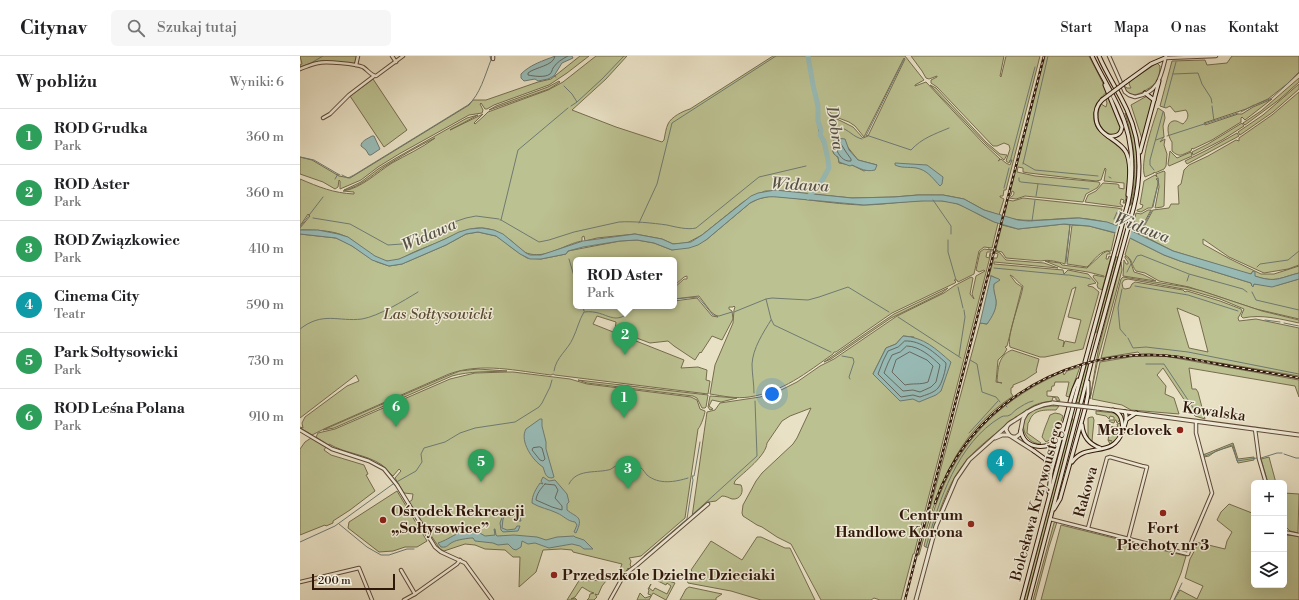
<!DOCTYPE html>
<html lang="pl">
<head>
<meta charset="utf-8">
<style>
	:root { --surface:#fff; --page:#f6f6f6; --text:#202124; --muted:#757577; --line:#e0e0e0; --accent:#db2777 }
	body { margin:0; font-family:"Libre Bodoni",serif; background:var(--page); color:var(--text) }
	.controls { position:absolute; right:12px; bottom:12px; display:grid; overflow:hidden; border-radius:6px; box-shadow:0 4px 16px #0002 }
	.controls button { width:36px; height:36px; display:grid; place-items:center; padding:0; border:0; border-bottom:1px solid var(--line); background:var(--surface); color:var(--text); font:20px sans-serif }
	.scale { position:absolute; left:12px; bottom:10px; width:83px; box-sizing:border-box; padding-left:4px; border:2px solid #2f170a; border-top:0; font-size:11px; line-height:14px; white-space:nowrap; color:#2f170a; -webkit-text-stroke:3px #f1ecd9; paint-order:stroke }
	.you { position:absolute; left:472px; top:338px; width:14px; height:14px; margin:-10px; border:3px solid #fff; border-radius:50%; background:#1a73e8; box-shadow:0 0 0 6px #1a73e833 }
	.badge { display:grid; place-items:center; width:26px; height:26px; border-radius:50%; background:var(--accent); color:#fff; font-size:13px; font-weight:700 }
	.pin { position:absolute; translate:-50% -33px; filter:drop-shadow(0 1px 2px #0008) }
	.pin::after { content:''; position:absolute; top:21px; width:14px; height:12px; background:inherit; clip-path:polygon(0 0,100% 0,50% 100%) }
	.popup { position:absolute; left:273px; top:201px; width:104px; height:52px; box-sizing:border-box; display:grid; place-content:center; border-radius:6px; background:var(--surface); filter:drop-shadow(0 1px 3px #0005); font-size:13px; white-space:nowrap; color:var(--muted) }
	.popup b { font-size:15px; color:var(--text) }
	.popup::after { content:''; position:absolute; left:50%; top:100%; margin-left:-8px; border:8px solid transparent; border-top-color:var(--surface) }
	.list { margin:0; padding:0; list-style:none }
	h2 { display:flex; justify-content:space-between; align-items:center; height:52px; margin:0; padding:0 16px; font-size:17px }
	h2 small { font-size:13px; font-weight:400; color:var(--muted) }
	.list li { display:grid; grid-template-columns:26px 1fr auto; gap:12px; align-items:center; box-sizing:border-box; height:56px; padding:0 16px; border-top:1px solid var(--line) }
	.list b { display:block; font-size:15px; white-space:nowrap }
	.list p { margin:0; font-size:13px; white-space:nowrap; color:var(--muted) }
	.list em { font-size:13px; font-style:normal; color:var(--muted) }
	.icon { flex:none; width:22px; height:22px; fill:none; stroke:currentColor; stroke-width:2; stroke-linecap:round; stroke-linejoin:round }
	.map { position:relative; flex:none; width:999px; height:544px; overflow:hidden }
	header { display:flex; align-items:center; gap:24px; box-sizing:border-box; height:56px; padding:0 20px; background:var(--surface); border-bottom:1px solid var(--line) }
	header strong { font-size:19px }
	nav { display:flex; gap:22px; margin-inline-start:auto; font-size:14px }
	.search { width:280px; height:36px; background:var(--page); display:flex; align-items:center; gap:10px; box-sizing:border-box; padding:0 14px; border-radius:6px; color:var(--muted); font-size:15px }
	main { display:flex }
	aside { flex:1; background:var(--surface) }
	.map>svg:first-child { display:block }
	.green { fill:#bcc191; stroke:#766c4e; fill-rule:evenodd }
	.water { fill:#98bcb8; stroke:#6e7a72 }
	.pier { fill:#e9e1c5 }
	.lines { fill:none; stroke-linecap:round; stroke-linejoin:round }
	.shore { stroke:#646a61; stroke-width:1 }
	.stream { stroke:#6e7a72; stroke-width:1 }
	.river { stroke:#98bcb8; stroke-width:5 }
	.minor-casing { stroke:#5e4a39; stroke-width:4.5 }
	.tertiary-casing { stroke:#5e4a39; stroke-width:5 }
	.secondary-casing { stroke:#2f170a; stroke-width:5 }
	.minor { stroke:#f1ecd9; stroke-width:2.5 }
	.tertiary { stroke:#f1ecd9; stroke-width:3 }
	.secondary { stroke:#f1ecd9; stroke-width:3 }
	.rail-casing { stroke:#2f170a; stroke-width:2.5 }
	.rail { stroke:#f1ecd9; stroke-width:1; stroke-dasharray:3; stroke-linecap:butt }
	.tertiary-bridge-casing { stroke:#5e4a39; stroke-width:5; stroke-linecap:butt }
	.secondary-bridge-casing { stroke:#2f170a; stroke-width:5; stroke-linecap:butt }
	.tertiary-bridge { stroke:#f1ecd9; stroke-width:3 }
	.secondary-bridge { stroke:#f1ecd9; stroke-width:3 }
	.poi-dot { fill:#8f2418; stroke:#f1ecd9; stroke-width:1.5 }
	.labels { text-anchor:middle; dominant-baseline:central; stroke-width:3; stroke-linejoin:round; paint-order:stroke }
	.park-label { font-size:15px; font-style:italic; fill:#594a32; stroke:#f1ecd9 }
	.street-label { font-size:15px; fill:#2f170a; stroke:#f1ecd9 }
	.poi-label { font-size:15px; font-weight:bold; fill:#2f170a; stroke:#f1ecd9; text-anchor:end }
	.water-label { font-size:16px; font-style:italic; fill:#545147; stroke:#f1ecd9 }
</style>
</head>
<body>
<header>
<strong>Citynav</strong>
<div class="search"><svg class="icon" aria-label="search" viewBox="0 0 24 24"><circle cx="10" cy="10" r="6"/><path d="M15 15l6 6"/></svg>Szukaj tutaj</div>
<nav><a>Start</a><a>Mapa</a><a>O nas</a><a>Kontakt</a></nav>
</header>
<main>
<aside>
<h2>W pobliżu<small>Wyniki: 6</small></h2>
<ul class="list">
<li><span class="badge" style="background:#2e9e5b">1</span><div><b>ROD Grudka</b><p>Park</p></div><em>360 m</em></li>
<li><span class="badge" style="background:#2e9e5b">2</span><div><b>ROD Aster</b><p>Park</p></div><em>360 m</em></li>
<li><span class="badge" style="background:#2e9e5b">3</span><div><b>ROD Związkowiec</b><p>Park</p></div><em>410 m</em></li>
<li><span class="badge" style="background:#0f9aa8">4</span><div><b>Cinema City</b><p>Teatr</p></div><em>590 m</em></li>
<li><span class="badge" style="background:#2e9e5b">5</span><div><b>Park Sołtysowicki</b><p>Park</p></div><em>730 m</em></li>
<li><span class="badge" style="background:#2e9e5b">6</span><div><b>ROD Leśna Polana</b><p>Park</p></div><em>910 m</em></li>
</ul>
</aside>
<div class="map">
<svg width="999" height="544" viewBox="0 0 999 544">
	<rect width="100%" height="100%" fill="#e9e1c5"/>
	<filter id="stains"><feTurbulence type="fractalNoise" baseFrequency=".005" numOctaves="4"/><feColorMatrix values="0 0 0 0 .2 0 0 0 0 .09 0 0 0 0 .02 0 0 0 .5 -.17"/></filter>
	<radialGradient id="worn" r=".72"><stop offset=".6" stop-color="#630" stop-opacity="0"/><stop offset="1" stop-color="#630" stop-opacity=".3"/></radialGradient>
	<g class="green">
		<polygon points="0,0 57,0 56,5 53,8 27,5 21,5 0,13 0,9 2,8"/>
		<polygon points="280,0 289,0 267,17 249,29 194,49 187,53 185,53 181,47 180,48 183,54 182,57 169,59 99,98 78,111 61,124 40,133 40,125 39,124 38,131 35,133 23,126 0,118 0,101 12,104 39,120 50,122 169,49 173,44 186,44 238,26 251,23"/>
		<path d="M 296,0 L 327,0 L 306,23 L 272,54 L 316,71 L 362,86 L 364,84 C 365,79 366,72 368,68 C 371,61 383,55 390,53 L 473,0 L 507,0 L 511,25 L 516,45 L 519,79 L 524,90 L 528,110 L 526,117 L 519,130 L 514,135 L 508,138 L 483,135 L 465,135 L 443,146 L 402,179 L 387,187 L 373,188 L 362,183 L 335,178 L 297,182 L 285,185 L 284,180 L 282,181 L 282,185 C 265,188 248,202 230,198 C 224,197 219,192 215,188 C 202,177 189,169 171,173 C 161,175 153,180 143,184 C 133,189 122,192 112,197 C 104,201 95,207 86,205 C 71,202 60,189 47,181 C 33,174 16,174 0,174 L 0,172 L 10,160 L 8,158 L 0,170 L 0,123 C 19,131 33,137 54,138 L 54,136 L 43,135 C 62,132 76,117 92,107 C 106,99 122,92 135,82 C 118,90 100,101 84,111 C 71,120 60,131 44,134 L 61,126 L 78,113 L 96,102 L 167,62 L 178,59 L 150,74 L 183,58 L 174,67 L 175,68 L 184,60 L 188,56 L 248,34 L 263,26 Z"/>
		<path d="M 509,0 L 605,0 L 624,24 L 615,29 L 615,30 L 626,26 L 683,87 L 700,103 L 698,105 L 701,103 L 706,107 L 710,109 L 712,104 L 710,104 L 709,107 L 706,105 L 710,93 L 709,89 L 704,87 L 697,90 L 693,90 L 637,31 L 631,27 L 631,24 L 637,21 L 637,20 L 629,23 L 626,22 L 622,15 L 611,0 L 704,0 L 700,20 L 701,21 L 706,0 L 740,0 L 706,134 L 704,134 L 703,140 L 700,140 L 700,141 L 704,143 L 699,159 L 684,154 L 664,143 L 643,139 L 618,139 L 594,141 L 552,142 L 512,138 C 518,133 527,122 529,114 C 531,106 527,94 525,87 C 524,84 521,81 521,78 C 519,52 513,26 509,0 ZM 604,2 L 605,3 L 568,80 L 563,82 L 553,71 L 535,62 L 527,54 L 536,61 L 549,66 L 555,70 L 564,81 ZM 534,84 L 546,89 L 558,104 L 577,109 L 564,115 L 552,109 L 539,107 L 538,101 C 530,97 533,91 534,84 Z"/>
		<path d="M 745,0 L 789,0 L 807,35 L 807,36 C 795,45 788,64 800,76 C 809,85 823,87 827,101 C 830,111 827,136 825,147 L 823,147 L 824,144 L 821,143 L 820,148 L 823,150 L 822,151 L 785,146 L 788,139 L 796,135 L 803,127 L 817,128 L 819,129 L 819,132 L 824,133 L 824,127 L 804,125 L 806,113 L 805,112 L 801,124 L 796,125 L 729,117 L 723,116 L 723,112 L 718,111 L 717,116 L 735,120 L 799,126 L 800,128 L 797,132 L 786,138 L 783,146 L 725,140 L 716,143 L 709,142 C 711,140 714,141 714,136 L 712,135 L 711,139 L 709,141 Z"/>
		<path d="M 932,0 L 999,0 L 999,16 L 987,28 L 968,43 L 946,53 L 904,67 L 905,69 L 938,58 L 942,58 L 953,51 L 972,43 L 945,64 L 942,61 L 941,62 L 941,66 L 912,84 L 893,93 L 892,92 L 891,95 C 881,99 880,102 872,95 L 872,86 C 868,81 865,67 873,65 C 877,64 880,67 883,68 C 887,64 890,60 886,54 L 875,56 L 870,50 L 866,52 L 860,50 L 872,5 L 905,4 L 907,9 L 927,7 Z"/>
		<path d="M 857,7 L 860,10 C 860,15 859,21 857,25 C 854,30 838,40 832,39 C 827,39 826,34 824,30 L 827,32 L 831,32 L 829,28 L 830,25 Z"/>
		<polygon points="999,22 999,26 980,43 945,69 943,67 961,55"/>
		<polygon points="73,23 107,74 84,91 50,40"/>
		<polygon points="259,25 260,26 249,33 189,54 196,50 248,31"/>
		<polygon points="999,28 999,33 973,56 940,79 938,76 963,59"/>
		<polygon points="630,29 636,32 686,86 700,98 707,99 704,104 686,88"/>
		<path d="M 999,36 L 999,209 L 988,213 L 964,217 L 929,201 L 903,183 L 903,188 L 930,203 L 961,218 L 974,218 L 999,210 L 999,217 C 979,222 976,227 954,220 L 953,215 L 951,218 L 945,217 L 873,195 L 840,178 L 853,154 L 869,152 L 871,148 L 879,148 L 878,130 L 881,128 L 884,114 L 889,109 L 908,100 L 936,84 L 939,85 L 939,82 L 972,59 Z"/>
		<polygon points="847,40 851,43 852,46 842,83 831,49"/>
		<path d="M 809,41 L 821,70 C 819,76 818,78 812,79 C 798,74 795,60 801,48 L 806,51 L 807,47 L 806,44 Z"/>
		<path d="M 858,52 L 864,56 L 865,62 L 863,70 L 864,81 L 860,86 L 865,83 L 864,89 L 867,98 L 866,110 L 864,113 L 855,117 L 854,116 L 854,117 L 845,121 C 839,107 853,68 858,52 Z"/>
		<path d="M 825,57 C 840,84 839,119 831,149 L 830,149 C 838,114 835,90 825,57 Z"/>
		<polygon points="942,67 944,70 922,84 893,99 892,96 908,88"/>
		<polygon points="937,77 939,80 887,108 885,105 907,94"/>
		<polygon points="870,95 877,102 891,96 892,100 869,110 868,108"/>
		<polygon points="864,115 865,116 864,150 862,151 855,152 859,131 858,122 856,123 858,125 858,128 852,152 848,152 841,156 837,155 837,154 842,152 843,149 840,148 844,125 855,119 857,121 856,118"/>
		<path d="M 471,140 C 501,142 532,148 562,149 C 591,149 623,141 651,146 C 668,150 681,162 698,167 L 692,192 L 684,191 L 679,195 L 674,218 L 658,226 L 657,224 L 654,224 L 656,226 L 655,227 L 592,257 L 536,296 L 534,296 L 533,298 C 506,317 483,336 449,341 C 436,343 423,340 410,338 L 415,309 L 433,267 L 434,254 L 435,251 L 434,250 L 433,251 L 429,251 L 429,253 L 432,255 L 433,263 L 422,284 L 412,280 L 401,297 L 400,296 L 395,304 L 374,290 L 368,285 L 350,287 L 315,274 L 316,266 L 297,260 L 293,268 L 384,304 L 381,312 L 398,311 L 407,314 L 406,324 L 410,325 L 408,338 L 255,319 L 253,318 L 251,319 C 217,315 182,306 149,318 L 26,372 L 12,379 L 0,372 L 0,371 L 3,372 L 2,367 L 5,361 L 47,330 L 59,325 L 56,319 L 0,362 L 0,178 L 36,182 L 49,188 L 77,206 L 89,210 L 102,208 L 146,189 L 166,178 L 178,176 L 196,180 L 205,186 L 212,192 L 227,202 L 241,203 L 266,198 L 268,195 L 320,185 L 337,184 L 354,187 L 372,194 L 406,184 L 450,147 L 458,143 ZM 276,204 L 374,204 L 374,230 L 384,221 L 387,220 L 387,223 L 384,223 L 374,232 L 374,243 L 399,240 L 411,256 L 418,261 L 412,260 L 397,242 L 374,245 L 374,250 L 276,250 Z"/>
		<path d="M 723,142 L 817,152 L 822,153 L 817,170 C 805,165 791,163 778,162 C 753,162 728,168 704,161 L 708,144 L 713,145 Z"/>
		<polygon points="848,154 851,154 838,178 832,175 836,157 841,158"/>
		<path d="M 764,168 L 770,169 L 765,208 C 758,206 749,203 741,205 L 706,202 L 702,196 L 688,193 L 698,195 L 696,193 L 702,169 L 718,173 Z"/>
		<path d="M 772,169 L 789,170 L 815,177 L 811,195 C 800,193 794,205 787,211 L 767,208 Z"/>
		<path d="M 830,182 L 864,199 L 880,205 L 951,227 L 952,230 L 954,228 L 978,229 L 999,223 L 999,263 L 956,253 L 889,231 L 859,225 L 845,217 L 836,215 C 831,209 833,203 825,199 Z"/>
		<path d="M 684,193 L 691,194 L 691,196 L 687,196 L 686,201 L 689,202 L 690,197 L 691,197 L 614,498 L 613,498 L 601,544 L 580,544 L 574,542 L 571,544 L 521,544 L 491,488 L 477,481 L 462,471 L 457,469 L 443,460 L 442,457 L 443,449 L 456,425 L 462,417 L 493,388 L 497,382 L 511,352 L 490,360 L 482,365 L 467,387 C 466,400 444,416 435,425 L 434,428 L 441,429 C 444,435 441,444 432,443 C 429,442 426,440 422,440 L 416,445 L 409,446 L 392,461 L 407,356 L 415,354 L 420,347 L 460,341 L 481,334 L 497,326 L 520,310 L 534,303 L 597,260 L 644,237 L 654,230 L 671,221 L 673,222 L 670,238 L 674,243 L 672,238 L 676,220 L 685,215 L 684,214 L 679,216 L 676,214 L 680,196 ZM 603,280 L 614,281 L 600,345 L 573,318 L 586,292 L 596,288 Z"/>
		<path d="M 695,195 L 700,197 L 706,204 L 744,207 L 758,212 L 694,206 L 694,208 L 763,214 L 764,218 L 768,214 L 788,218 L 796,227 L 788,229 L 788,230 L 793,231 L 799,236 L 783,293 L 745,301 L 740,301 L 710,291 C 706,279 721,245 723,230 C 718,227 714,220 710,219 L 716,227 L 722,231 L 707,290 L 705,291 L 707,293 L 704,298 L 698,304 L 696,326 L 702,327 L 697,326 C 698,313 698,299 712,294 L 739,303 L 736,315 L 737,316 L 725,324 L 713,329 L 713,331 L 711,332 L 711,337 L 713,340 C 654,379 637,434 619,499 L 618,499 L 622,482 L 680,267 L 687,268 C 690,262 696,254 696,247 C 696,240 692,235 694,227 L 699,224 L 692,220 L 689,220 L 694,202 L 697,202 L 698,198 L 695,197 ZM 776,231 L 768,261 L 781,264 L 775,287 L 765,285 L 763,291 L 764,285 L 758,283 L 772,233 Z"/>
		<polygon points="807,195 810,196 810,198 807,198 806,203 808,203 809,200 811,201 802,234 798,232 797,229 798,227 793,221 794,219 804,221 804,220 788,216 762,212 745,205 760,207 762,209 787,212 802,198"/>
		<polygon points="825,200 830,204 834,216 844,219 856,225 823,220 824,204 826,208 828,208 828,206 825,202"/>
		<polygon points="816,201 818,201 798,275 795,277"/>
		<polygon points="821,206 822,214 798,303 790,343 799,290"/>
		<path d="M 823,221 L 886,231 L 902,235 L 962,255 L 999,264 L 999,267 C 980,263 962,258 943,262 L 941,260 L 944,253 L 920,243 L 889,234 L 828,223 L 824,224 L 822,227 L 823,232 L 825,233 L 830,232 L 832,228 L 835,226 L 883,234 L 885,236 L 887,235 L 920,245 L 941,253 L 942,255 L 938,262 L 939,265 L 956,263 L 999,272 L 999,320 L 878,300 L 849,298 L 840,298 L 838,296 L 801,302 L 821,223 ZM 877,252 L 899,261 L 908,296 L 889,292 Z"/>
		<polygon points="648,232 642,237 591,262 531,303 524,306 594,258"/>
		<polygon points="836,300 864,300 999,324 999,341 995,330 889,312 892,333 896,333 898,336 905,363 895,360 863,312 857,319 866,330 865,338 874,342 879,358 831,354 822,349 792,343 800,306"/>
		<polygon points="789,308 779,347 776,346 786,309"/>
		<path d="M 780,311 L 769,341 L 766,340 L 769,326 L 755,326 L 754,330 L 752,330 L 751,335 L 747,335 L 747,340 L 758,341 L 760,345 L 756,344 L 756,342 L 753,341 L 752,345 C 732,347 729,353 714,363 C 709,365 707,366 704,371 C 690,382 674,394 663,409 C 646,430 636,465 628,492 L 624,490 C 628,473 633,455 640,438 C 664,379 705,341 763,316 L 764,319 L 767,315 Z"/>
		<path d="M 178,313 L 207,315 C 188,316 170,315 152,320 L 34,372 L 23,374 L 147,320 L 160,315 Z"/>
		<path d="M 207,316 L 213,316 L 270,323 L 287,328 L 391,341 L 397,344 L 400,353 L 405,355 C 405,358 401,370 398,373 L 385,462 L 341,500 L 329,502 L 331,505 L 330,509 L 331,510 L 331,513 L 330,514 L 328,512 L 327,514 L 327,515 L 325,516 L 320,513 L 322,508 L 273,496 L 272,494 L 261,493 L 243,494 L 236,516 L 219,531 L 220,501 L 213,501 L 205,494 L 185,493 L 175,489 L 165,488 L 144,495 L 140,493 L 109,446 L 112,444 L 113,438 L 104,437 L 95,422 L 101,415 L 99,413 L 93,420 C 89,417 86,412 82,409 C 66,398 46,398 29,388 L 28,389 L 16,381 L 18,377 L 35,373 L 150,323 L 175,317 Z"/>
		<polygon points="278,324 408,339 406,351 405,352 402,352 397,342 393,340 287,327"/>
		<polygon points="410,340 437,342 421,346 412,344 409,350 413,353 410,354 408,351"/>
		<path d="M 751,350 L 759,350 L 756,354 C 744,354 733,353 729,366 L 728,367 L 727,377 L 741,387 L 740,388 C 725,387 717,367 730,357 C 736,352 744,351 751,350 Z"/>
		<polygon points="796,355 814,357 820,362 819,365 817,367 816,364 815,364 814,367 810,366 809,364 814,364 814,361 810,360 809,363 806,360 796,358"/>
		<path d="M 755,357 L 760,358 L 763,360 C 759,371 757,381 746,386 L 742,381 C 744,373 747,367 750,359 Z"/>
		<polygon points="791,361 793,361 794,364 792,385 788,384 788,362"/>
		<polygon points="772,362 774,366 728,539 727,544 724,544"/>
		<path d="M 821,367 C 821,376 819,384 810,388 L 808,384 L 812,385 L 808,384 L 809,379 L 814,379 L 815,373 L 811,372 L 812,370 L 813,371 L 818,371 L 817,368 Z"/>
		<polygon points="11,382 26,391 24,394 31,399 64,409 68,418 66,419 75,435 50,454 33,465 33,467 26,470 25,469 0,479 0,393 5,386"/>
		<polygon points="933,387 938,403 954,401 954,404 938,407 932,390 916,395 909,400 904,401 903,399"/>
		<polygon points="969,401 976,427 968,427 961,403"/>
		<polygon points="97,435 127,485 117,491 105,491 93,495 79,496 48,472 49,466"/>
		<polygon points="984,437 999,438 998,477 990,475 984,469"/>
		<polygon points="929,448 952,457 954,457 954,529 984,529 984,479 998,480 999,481 999,544 874,544 880,534 897,543 903,530 885,522 890,503 897,490 896,486 925,493 927,485 932,476 917,464 921,456"/>
		<polygon points="756,466 757,466 749,491 735,544 733,544 754,467"/>
		<polygon points="761,469 886,500 881,517 870,544 741,544"/>
		<polygon points="457,481 461,481 485,492 490,492 515,544 461,544 431,535 388,527 387,524 392,515 391,514 411,485 442,504"/>
		<polygon points="359,522 375,527 366,544 353,537 349,544 337,544 340,537 345,542 351,540 351,539 348,538 349,534 348,533 351,528 349,532 353,535 355,532 367,538 371,530 367,527 366,529 358,525"/>
		<path d="M 280,523 L 284,524 L 283,526 L 285,524 L 306,525 L 302,530 L 298,539 L 295,538 L 297,541 L 294,544 L 287,544 L 289,542 L 290,538 L 294,537 C 289,536 286,533 282,531 L 275,541 L 271,543 L 275,542 L 277,544 L 267,544 Z"/>
		<polygon points="389,531 422,538 416,542 416,544 380,544 386,533"/>
	</g>
	<g class="water">
		<path d="M 255,0 L 272,0 L 273,2 L 262,7 L 254,20 L 248,23 L 238,25 L 235,23 L 224,25 L 221,22 L 221,18 C 231,8 243,5 255,0 Z"/>
		<path d="M 72,80 L 74,80 L 80,93 L 71,99 L 69,99 L 66,94 L 61,90 C 61,85 67,83 72,80 Z"/>
		<path d="M 535,82 L 545,83 L 549,94 L 558,104 L 577,109 L 575,114 C 566,116 561,113 552,109 L 550,110 L 539,106 L 538,101 C 531,98 531,88 535,82 Z"/>
		<path d="M 595,107 L 627,109 L 643,121 L 642,128 L 640,130 C 634,124 629,116 620,113 C 612,110 603,113 595,109 Z"/>
		<path d="M 475,134 L 552,142 L 594,141 L 618,139 L 643,139 L 664,143 L 684,154 L 718,164 L 728,165 L 779,162 L 807,166 L 832,175 L 873,195 L 951,218 L 953,215 L 955,216 L 955,220 C 976,227 979,222 999,217 L 999,223 L 972,231 L 954,228 L 953,231 L 952,230 L 951,227 L 880,205 L 864,199 L 824,179 L 789,170 L 764,168 L 718,173 L 694,166 L 658,148 L 642,145 L 622,145 L 564,149 L 477,141 C 467,140 459,142 450,147 L 406,184 L 398,189 L 389,192 L 372,194 L 354,187 L 337,184 L 320,185 L 283,191 L 268,195 L 266,198 L 241,203 L 230,203 L 220,198 L 196,180 L 178,176 L 166,178 L 146,189 L 102,208 L 89,210 L 72,204 L 52,190 L 36,182 L 0,178 L 0,174 L 18,174 L 38,178 L 48,181 L 75,200 L 87,205 L 99,203 L 145,183 L 159,176 L 169,173 L 182,172 L 194,174 L 203,178 L 226,197 L 230,199 L 241,199 L 283,185 L 335,178 L 362,183 L 373,188 L 391,186 L 402,179 L 451,140 L 458,137 Z"/>
		<path d="M 691,220 L 699,223 L 700,224 L 694,228 C 693,234 695,238 696,244 C 697,253 692,261 687,268 L 680,267 Z"/>
		<path d="M 603,280 C 624,281 636,293 651,306 L 641,335 L 636,339 L 619,346 L 613,343 L 600,345 L 573,318 L 586,292 L 596,288 Z"/>
		<path d="M 240,363 L 242,363 L 242,370 L 246,386 L 246,393 L 254,421 L 252,422 C 245,422 245,416 243,411 C 233,405 219,385 226,373 Z"/>
		<path d="M 243,421 L 249,425 L 255,424 L 267,438 L 269,446 L 267,448 L 267,454 C 277,462 284,460 276,477 L 274,476 L 277,469 L 275,466 C 267,465 264,460 257,457 C 249,453 240,452 232,447 C 232,439 236,433 240,427 L 243,428 L 241,425 Z"/>
		<path d="M 206,457 C 213,457 220,457 221,465 L 219,465 L 216,460 L 211,459 L 205,460 L 203,463 L 202,472 L 207,474 L 215,473 L 217,470 L 220,470 L 218,475 L 203,476 L 201,474 L 200,467 L 203,459 Z"/>
		<path d="M 178,473 L 178,476 L 185,480 L 195,479 L 194,473 L 195,473 L 196,479 L 197,480 L 214,479 L 237,481 L 246,484 L 257,481 L 274,480 L 275,481 L 284,484 L 293,493 L 284,493 L 280,490 L 272,488 L 249,492 L 235,487 L 228,488 L 222,485 L 221,491 L 216,494 L 213,493 L 208,488 L 198,489 L 193,487 L 175,485 L 173,482 C 168,482 156,484 153,486 C 148,488 148,492 141,491 L 138,487 C 151,483 164,470 177,475 Z"/>
	</g>
	<polygon class="pier" points="818,168 832,173 829,184 815,179"/>
	<g class="lines">
		<g class="shore">
			<path d="M 255,0 C 254,10 235,11 228,17 L 228,19 C 233,20 245,22 250,18 C 252,16 252,14 253,12 C 257,6 262,3 268,0"/>
			<path d="M 538,87 L 541,88 L 546,96 L 551,103 L 551,105 C 543,106 539,99 536,93 Z"/>
			<path d="M 605,285 C 621,284 635,297 646,307 C 646,313 642,328 638,332 C 634,337 625,339 620,341 L 613,339 L 601,341 L 578,318 L 583,305 L 588,295 L 598,291 Z"/>
			<path d="M 607,290 C 619,290 632,301 640,309 L 636,326 L 631,331 L 620,336 L 613,334 L 603,335 L 584,317 L 588,307 L 592,299 L 600,296 Z"/>
			<path d="M 610,296 L 627,304 L 633,310 L 628,326 C 620,329 613,327 605,329 L 592,316 L 596,304 Z"/>
			<polygon points="240,391 242,392 245,403 243,405 240,404 232,394 233,392"/>
			<path d="M 245,428 L 255,429 L 258,434 L 255,442 L 262,450 L 262,454 L 252,451 L 236,444 C 236,439 241,432 245,428 Z"/>
		</g>
		<g class="stream">
			<polyline points="0,11 11,7 23,0"/>
			<polyline points="873,18 898,17 902,28 911,42 912,47"/>
			<polyline points="254,20 256,21"/>
			<polyline points="264,30 272,38 277,46 271,50"/>
			<polyline points="277,46 302,23 324,0"/>
			<polyline points="957,48 972,42 999,17"/>
			<polyline points="912,50 914,65"/>
			<polyline points="864,51 876,6"/>
			<polyline points="941,56 954,49"/>
			<path d="M 566,79 L 611,94 C 622,82 635,78 649,72"/>
			<polyline points="566,80 604,3"/>
			<polyline points="867,80 938,57"/>
			<path d="M 535,82 L 531,77 L 531,73 C 534,73 538,72 541,72 C 548,73 553,81 562,83"/>
			<polyline points="856,84 864,81"/>
			<polyline points="0,101 14,104 38,118"/>
			<polyline points="710,106 735,11"/>
			<polyline points="723,107 735,114 798,120"/>
			<polyline points="723,108 748,0"/>
			<polyline points="854,114 850,109 850,104 863,56"/>
			<path d="M 42,119 L 48,122 L 54,119 L 168,49 C 180,39 185,19 191,4 L 190,0"/>
			<polyline points="809,121 811,122"/>
			<polyline points="719,122 719,125 721,126 789,133"/>
			<polyline points="35,123 38,118 40,119"/>
			<polyline points="704,132 709,112"/>
			<polyline points="736,140 738,128"/>
			<polyline points="633,144 651,170 651,178"/>
			<polyline points="853,151 858,128 858,122"/>
			<polyline points="13,162 50,168 88,189 102,188 154,166 166,162 176,160 199,163"/>
			<polyline points="814,163 817,156"/>
			<polyline points="200,164 201,164 218,94 268,52"/>
			<path d="M 201,164 L 239,186 L 249,184 L 274,176 L 319,166 C 332,165 353,167 367,169 C 376,171 387,174 396,172 L 459,121 L 506,110"/>
			<polyline points="732,165 735,144"/>
			<polyline points="339,167 357,128 372,67 476,0"/>
			<polyline points="0,171 23,141"/>
			<polyline points="839,178 852,154"/>
			<polyline points="648,184 648,196 656,224"/>
			<polyline points="269,203 276,227"/>
			<polyline points="766,206 770,169"/>
			<polyline points="833,207 837,200 841,199 889,218 943,233 947,236"/>
			<polyline points="957,211 960,208 988,204 999,195"/>
			<polyline points="694,212 767,219 769,219 787,222 790,223"/>
			<polyline points="827,216 831,208"/>
			<polyline points="887,225 889,219"/>
			<polyline points="835,230 888,239 938,255"/>
			<polyline points="658,231 663,252"/>
			<polyline points="822,233 818,252 820,273 826,280"/>
			<polyline points="952,236 956,244 999,254"/>
			<polyline points="374,243 398,241 413,259 419,260 432,256"/>
			<polyline points="466,243 472,242 508,244 519,241 548,231 589,256"/>
			<polyline points="283,250 284,255"/>
			<polyline points="434,256 466,243 471,263 474,269 531,296"/>
			<polyline points="598,261 661,302"/>
			<polyline points="965,264 980,266"/>
			<polyline points="984,267 999,270"/>
			<path d="M 0,273 C 23,255 38,266 62,263 C 79,260 103,245 118,236"/>
			<polyline points="828,282 833,292 846,291 888,296 999,318"/>
			<polyline points="542,300 553,302 554,306 549,321 550,323"/>
			<polyline points="659,300 665,261 664,254"/>
			<polyline points="670,304 677,308 682,336 696,341 700,346"/>
			<polyline points="846,308 864,308 898,359"/>
			<path d="M 254,315 C 256,301 268,294 273,282 C 277,274 279,264 284,256 C 309,253 313,275 336,250"/>
			<path d="M 454,337 C 454,328 452,317 452,308 C 453,292 463,277 471,264"/>
			<polyline points="706,350 707,351"/>
			<polyline points="669,377 698,345"/>
			<polyline points="905,398 905,400 932,389 933,389 937,405 957,402"/>
			<polyline points="984,398 996,402 999,402"/>
			<polyline points="961,402 977,397 982,397"/>
			<path d="M 269,428 C 276,413 295,417 308,414 C 311,414 313,411 316,410 C 321,407 328,406 333,407 C 340,409 343,414 347,419 C 359,429 375,426 388,422"/>
			<polyline points="392,459 457,400 455,345"/>
			<polyline points="39,468 67,491 81,499 89,499 107,493 114,493"/>
			<polyline points="0,486 35,470 93,428 116,415 122,406 121,398 124,392 145,386 160,377 175,372 215,366 239,351 242,347 250,331 252,324"/>
			<path d="M 626,491 C 639,445 657,387 701,361 C 704,359 707,361 710,359 C 712,358 714,355 717,353 C 722,350 727,346 733,345"/>
			<polyline points="344,500 387,463 393,424 392,420 394,420 395,415 400,386"/>
			<polyline points="874,544 882,527"/>
		</g>
		<polyline class="river" points="508,0 513,29 518,50 518,65 521,74 520,79 524,85 528,104 529,112 519,130 508,141"/>
		<defs>
			<g id="minor">
				<polyline points="92,0 96,6"/>
				<polyline points="193,0 193,3"/>
				<path d="M 809,0 L 825,36 L 829,39 L 835,41 C 859,37 861,20 866,0"/>
				<polyline points="865,2 916,0"/>
				<polyline points="56,9 58,0"/>
				<path d="M 0,13 C 6,11 12,8 18,7 C 26,5 56,8 63,11 C 68,14 70,19 76,20 L 103,0"/>
				<polyline points="23,62 30,58 49,39 74,20"/>
				<polyline points="955,373 959,403 966,427"/>
				<polyline points="0,374 32,393 69,405 84,413 97,429 135,491 141,496 165,507 192,544"/>
				<polyline points="750,463 888,498 892,484 912,437 896,377 896,365"/>
				<polyline points="788,472 807,402 810,401 842,410 847,411 828,484"/>
				<polyline points="984,476 999,479"/>
				<polyline points="101,514 115,538"/>
				<polyline points="0,526 59,512 72,544"/>
				<polyline points="104,544 115,538 157,508 160,504"/>
				<polyline points="310,544 324,519 337,509 408,448"/>
			</g>
			<g id="tertiary">
				<polyline points="797,352 999,379"/>
				<polyline points="713,381 716,381 720,378 723,363 727,356"/>
				<polyline points="695,382 702,379 709,379"/>
				<path d="M 734,395 L 709,379 L 706,374 L 707,370 C 709,367 712,366 715,364 C 729,355 736,349 753,347"/>
				<polyline points="616,544 636,470 656,423 669,404 707,370"/>
			</g>
			<g id="secondary">
				<polyline points="826,26 851,8 865,2"/>
				<path d="M 805,29 L 822,71 C 821,79 816,81 808,80"/>
				<polyline points="845,37 854,44"/>
				<path d="M 802,44 C 797,49 795,55 796,62 C 797,80 818,82 826,96 C 832,108 829,126 828,139"/>
				<polyline points="840,96 859,25"/>
				<path d="M 792,304 L 834,150 C 842,117 841,85 827,54 C 819,36 807,19 799,0"/>
				<path d="M 785,306 L 828,147 C 835,114 833,81 818,50 C 810,33 800,17 792,0"/>
				<polyline points="770,346 774,333 778,324"/>
				<polyline points="774,346 784,309"/>
				<polyline points="781,347 791,307"/>
				<polyline points="786,348 788,338 788,326"/>
				<path d="M 813,354 C 822,358 822,364 823,374"/>
				<polyline points="827,363 836,357"/>
				<path d="M 782,369 C 783,381 789,388 800,392"/>
				<path d="M 721,375 C 724,394 750,395 760,381"/>
				<polyline points="734,395 745,403 751,416"/>
				<path d="M 772,406 C 787,385 813,404 823,374 C 825,368 828,362 825,356"/>
				<polyline points="749,436 751,416 769,351"/>
				<polyline points="754,453 760,443 785,353"/>
				<polyline points="722,544 773,351"/>
				<polyline points="729,544 779,352"/>
			</g>
		</defs>
		<use href="#minor" class="minor-casing"/>
		<use href="#tertiary" class="tertiary-casing"/>
		<use href="#secondary" class="secondary-casing"/>
		<use href="#minor" class="minor"/>
		<use href="#tertiary" class="tertiary"/>
		<use href="#secondary" class="secondary"/>
		<defs>
			<g id="rail">
				<path d="M 635,447 C 667,354 755,298 852,299 C 875,299 897,304 918,308 C 945,313 972,317 999,322"/>
				<polyline points="605,544 744,0"/>
			</g>
		</defs>
		<use href="#rail" class="rail-casing"/>
		<use href="#rail" class="rail"/>
		<defs>
			<polyline id="tertiary-bridge" points="753,347 797,352"/>
			<polyline id="secondary-bridge" points="802,44 826,26"/>
		</defs>
		<use href="#tertiary-bridge" class="tertiary-bridge-casing"/>
		<use href="#secondary-bridge" class="secondary-bridge-casing"/>
		<use href="#tertiary-bridge" class="tertiary-bridge"/>
		<use href="#secondary-bridge" class="secondary-bridge"/>
	</g>
	<g class="poi-dot">
		<circle cx="880" cy="374" r="4"/>
		<circle cx="863" cy="457" r="4"/>
		<circle cx="83" cy="464" r="4"/>
		<circle cx="671" cy="468" r="4"/>
		<circle cx="254" cy="519" r="4"/>
	</g>
	<g class="labels">
		<g class="park-label">
			<text x="138" y="258">Las Sołtysowicki</text>
		</g>
		<g class="street-label">
			<text transform="translate(914 356) rotate(8)">Kowalska</text>
			<text transform="translate(786 436) rotate(-75)">Rakowa</text>
			<text transform="translate(737 445) rotate(-75)">Bolesława Krzywoustego</text>
		</g>
		<g class="poi-label">
			<text x="872" y="374">Merclovek</text>
			<text x="91" y="455" text-anchor="start">Ośrodek Rekreacji<tspan x="91" dy="17">„Sołtysowice”</tspan></text>
			<text x="663" y="459">Centrum<tspan x="663" dy="17">Handlowe Korona</tspan></text>
			<text x="863" y="472" text-anchor="middle">Fort<tspan x="863" dy="17">Piechoty nr 3</tspan></text>
			<text x="262" y="519" text-anchor="start">Przedszkole Dzielne Dzieciaki</text>
		</g>
		<g class="water-label">
			<text transform="translate(535 72) rotate(81)">Dobra</text>
			<text transform="translate(500 129) rotate(3)">Widawa</text>
			<text transform="translate(842 172) rotate(21)">Widawa</text>
			<text transform="translate(129 179) rotate(-24)">Widawa</text>
		</g>
	</g>
	<rect width="100%" height="100%" filter="url(#stains)"/>
	<rect width="100%" height="100%" fill="url(#worn)"/>
</svg>
<div class="controls">
<button>+</button>
<button>−</button>
<button><svg class="icon" aria-label="layers" viewBox="0 0 24 24"><path d="M12 4l9 5-9 5-9-5zM3 14l9 5 9-5"/></svg></button>
</div>
<div class="scale">200 m</div>
<div class="you"></div>
<div class="pin badge" style="left:324px;top:362px;background:#2e9e5b">1</div>
<div class="pin badge" style="left:325px;top:299px;background:#2e9e5b">2</div>
<div class="popup"><b>ROD Aster</b>Park</div>
<div class="pin badge" style="left:328px;top:433px;background:#2e9e5b">3</div>
<div class="pin badge" style="left:700px;top:426px;background:#0f9aa8">4</div>
<div class="pin badge" style="left:181px;top:426px;background:#2e9e5b">5</div>
<div class="pin badge" style="left:96px;top:371px;background:#2e9e5b">6</div>
</div>
</main>
</body>
</html>
